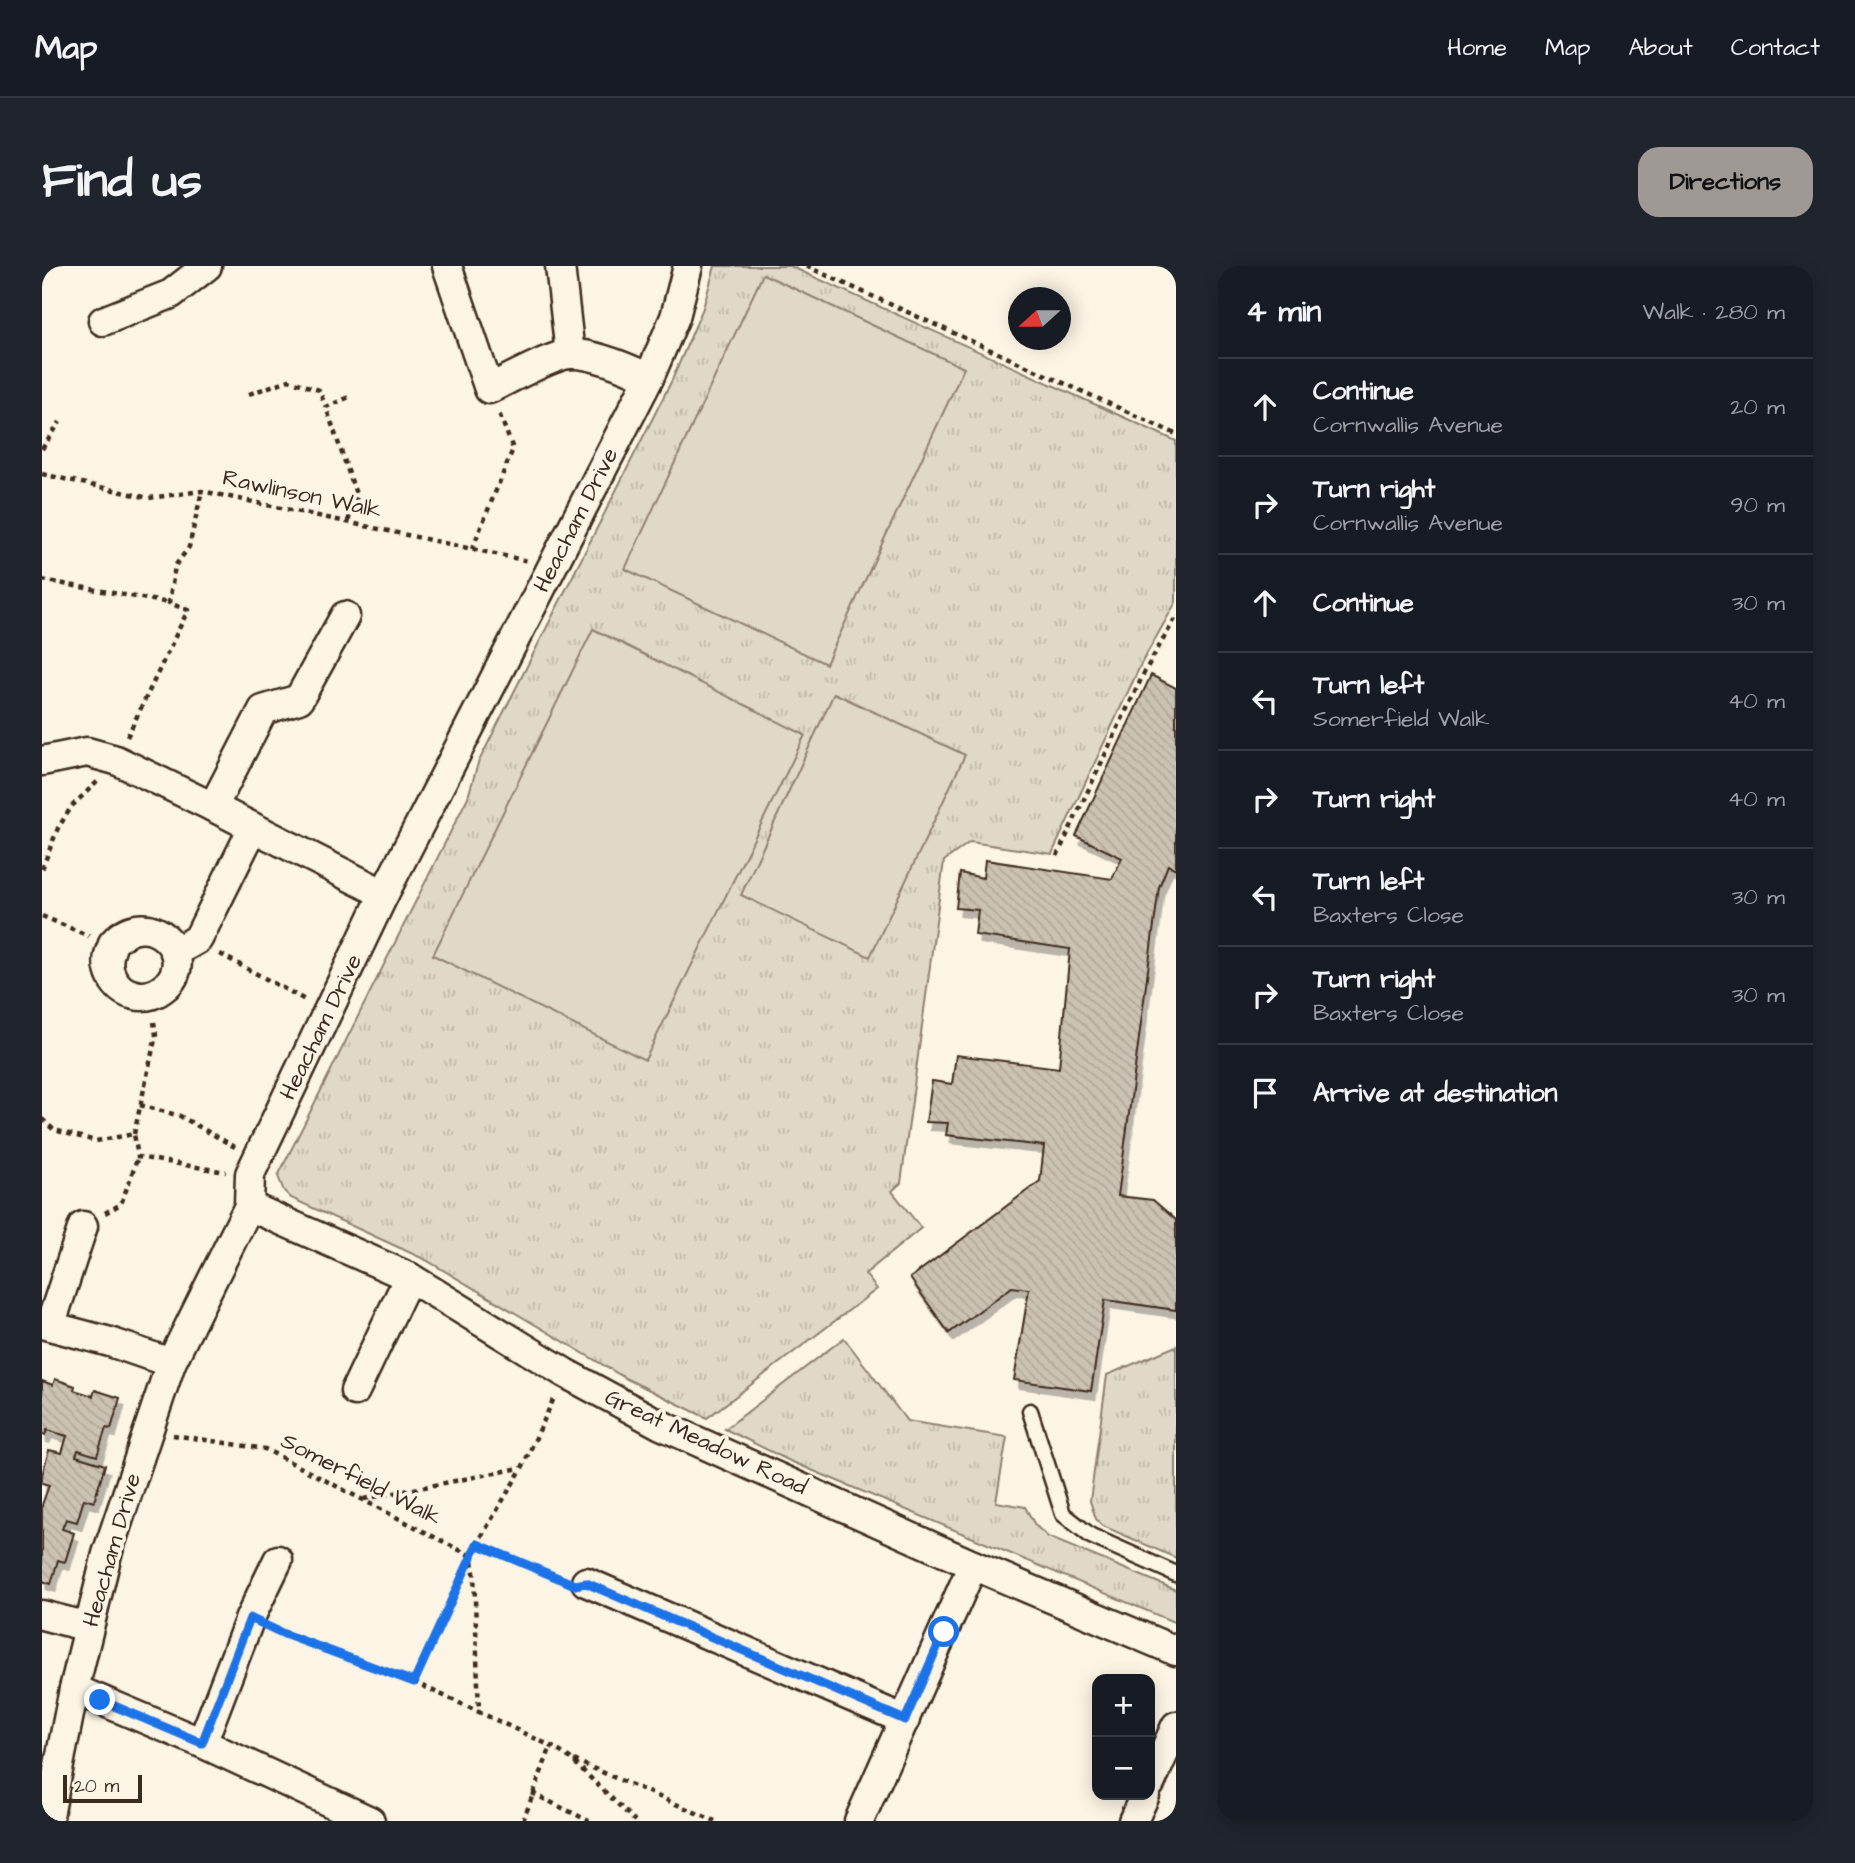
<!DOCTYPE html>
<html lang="en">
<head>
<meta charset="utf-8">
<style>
	:root { --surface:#171b24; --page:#20242c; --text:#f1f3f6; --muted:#9ea1a6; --line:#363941; --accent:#9f9995 }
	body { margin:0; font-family:"Architects Daughter",sans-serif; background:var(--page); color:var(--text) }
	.controls { position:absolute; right:21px; bottom:21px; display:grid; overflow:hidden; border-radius:14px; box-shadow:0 4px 18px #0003 }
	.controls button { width:63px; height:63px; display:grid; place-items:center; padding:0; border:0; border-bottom:2px solid var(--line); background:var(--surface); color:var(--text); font:35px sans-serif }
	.compass { position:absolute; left:966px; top:21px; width:63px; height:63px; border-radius:50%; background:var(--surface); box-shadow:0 4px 18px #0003; rotate:249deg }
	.scale { position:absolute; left:21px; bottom:18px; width:79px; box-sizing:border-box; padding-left:7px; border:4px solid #3b2a1e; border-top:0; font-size:19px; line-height:24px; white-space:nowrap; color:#3b2a1e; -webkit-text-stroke:5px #fcf5e5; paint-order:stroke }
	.stop { position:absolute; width:21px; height:21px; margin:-16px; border:5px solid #1a73e8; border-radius:50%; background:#fff }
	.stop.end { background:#1a73e8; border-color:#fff; box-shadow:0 2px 7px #0008 }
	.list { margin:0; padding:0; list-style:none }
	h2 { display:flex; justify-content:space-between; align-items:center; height:91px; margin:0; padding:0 28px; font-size:30px }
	h2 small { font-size:23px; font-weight:400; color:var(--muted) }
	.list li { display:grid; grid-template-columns:46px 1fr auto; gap:21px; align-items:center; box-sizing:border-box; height:98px; padding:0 28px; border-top:2px solid var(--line) }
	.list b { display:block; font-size:26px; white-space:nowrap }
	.list p { margin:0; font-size:23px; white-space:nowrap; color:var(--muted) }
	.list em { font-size:23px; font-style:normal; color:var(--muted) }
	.icon { flex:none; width:38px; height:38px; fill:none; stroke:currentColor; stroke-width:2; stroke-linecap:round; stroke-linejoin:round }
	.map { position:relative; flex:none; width:1134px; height:1555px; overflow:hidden; border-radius:21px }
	header { display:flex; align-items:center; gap:42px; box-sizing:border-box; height:98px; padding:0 35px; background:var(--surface); border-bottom:2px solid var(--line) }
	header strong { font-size:33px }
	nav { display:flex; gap:38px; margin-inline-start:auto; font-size:24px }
	.intro { display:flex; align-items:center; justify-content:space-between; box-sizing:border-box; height:168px; padding:0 42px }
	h1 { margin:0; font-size:49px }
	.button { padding:18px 32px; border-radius:21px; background:var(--accent); color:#111; font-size:24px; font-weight:700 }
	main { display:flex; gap:42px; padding:0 42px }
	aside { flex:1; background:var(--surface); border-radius:21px; box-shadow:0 4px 18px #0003 }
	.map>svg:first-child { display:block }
	.grass { fill:url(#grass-tufts); stroke:#8e8173; stroke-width:2 }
	.pitch { fill:#e0d8c8; stroke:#8e8173; stroke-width:2 }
	.building { fill:url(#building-back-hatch); stroke:#3b2a1e; stroke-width:2; filter:url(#shadow) }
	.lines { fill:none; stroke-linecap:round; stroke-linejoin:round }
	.service-casing { stroke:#3b2a1e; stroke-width:19 }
	.minor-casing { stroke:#3b2a1e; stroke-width:33 }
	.path { stroke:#3b2a1e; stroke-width:4.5; stroke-dasharray:5 5; stroke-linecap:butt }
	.service { stroke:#fcf5e5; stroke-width:14 }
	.minor { stroke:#fcf5e5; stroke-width:28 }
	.route { stroke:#1a73e8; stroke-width:9 }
	.labels { text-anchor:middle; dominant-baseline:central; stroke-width:7; stroke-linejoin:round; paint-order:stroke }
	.street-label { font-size:23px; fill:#3b2a1e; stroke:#fcf5e5 }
</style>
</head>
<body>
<header>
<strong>Map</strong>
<nav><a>Home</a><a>Map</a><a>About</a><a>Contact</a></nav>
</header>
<div class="intro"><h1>Find us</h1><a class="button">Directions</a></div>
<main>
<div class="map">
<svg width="1134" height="1555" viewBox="0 0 1134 1555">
	<defs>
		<pattern id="grass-tufts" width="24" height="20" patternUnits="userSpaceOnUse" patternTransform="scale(1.75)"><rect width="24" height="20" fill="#e0d8c8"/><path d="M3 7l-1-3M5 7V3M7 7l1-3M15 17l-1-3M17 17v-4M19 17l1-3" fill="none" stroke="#c1baab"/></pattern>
		<pattern id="building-back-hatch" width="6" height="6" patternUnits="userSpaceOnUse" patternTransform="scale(1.75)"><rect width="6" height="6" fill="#ccc2b3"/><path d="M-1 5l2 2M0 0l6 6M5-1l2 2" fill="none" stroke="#b0a79a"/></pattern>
		<filter id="shadow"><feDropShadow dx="4.5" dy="8" stdDeviation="0" flood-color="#0004"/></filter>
	</defs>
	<rect width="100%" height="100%" fill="#fcf5e5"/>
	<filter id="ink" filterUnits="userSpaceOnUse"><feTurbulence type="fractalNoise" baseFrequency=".0143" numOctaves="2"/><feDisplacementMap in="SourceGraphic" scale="14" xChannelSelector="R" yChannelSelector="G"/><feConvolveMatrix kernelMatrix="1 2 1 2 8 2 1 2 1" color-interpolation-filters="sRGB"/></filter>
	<g filter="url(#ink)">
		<g class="grass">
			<polygon points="673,0 748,0 1134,175 1134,336 1099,398 1010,588 928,576 902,595 859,917 850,925 879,962 823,1008 835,1023 665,1152 585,1113 384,994 249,932 242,925 236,910 426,531 436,497 630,114 661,42"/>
			<polygon points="802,1072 865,1155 965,1171 954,1236 983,1241 993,1259 1006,1271 1134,1324 1134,1357 748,1195 683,1163"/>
			<polygon points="1134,1080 1134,1292 1061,1260 1054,1253 1048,1235 1065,1109"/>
		</g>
		<g class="pitch">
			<polygon points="721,8 922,102 784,398 583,303"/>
			<polygon points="551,363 763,469 603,794 391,689"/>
			<polygon points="792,427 923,489 828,691 699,629"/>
		</g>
		<g class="building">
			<polygon points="1109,409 1134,422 1134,603 1126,599 1117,621 1076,930 1111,934 1134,954 1134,1044 1063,1034 1049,1125 972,1114 987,1023 970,1021 907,1067 868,1012 998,915 1002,880 904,869 906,857 884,856 890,815 910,818 914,789 1017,802 1028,683 933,669 936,644 914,642 918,607 941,612 943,594 1070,613 1080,592 1034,570"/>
			<polygon points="13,1113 33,1120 32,1124 51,1130 53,1124 78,1132 69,1163 64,1162 55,1190 36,1184 34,1190 63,1199 52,1236 42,1233 35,1256 24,1253 20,1263 32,1267 23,1296 16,1294 9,1318 0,1315 0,1239 7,1219 0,1217 0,1209 7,1184 20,1187 25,1170 5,1164 3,1169 0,1168 0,1115 11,1119"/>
		</g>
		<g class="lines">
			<defs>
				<polyline id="service" points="988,1145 1021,1248 1049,1270 1134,1308"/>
				<g id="minor">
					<path d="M 405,0 L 447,123 C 465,114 511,89 528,88 C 551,87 586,102 607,112"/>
					<polyline points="518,0 528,88"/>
					<polyline points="61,55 129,28 165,0"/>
					<polyline points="0,495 45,486 74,494 171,541 342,628"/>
					<polyline points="171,541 221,444 257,433 303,350"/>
					<path d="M 69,683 C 61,702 72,725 93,729 C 104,732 115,728 124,720 C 157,689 107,637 71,677"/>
					<polyline points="133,686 156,673 211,562"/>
					<polyline points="207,940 367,1011 523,1107 619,1159 931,1299 1134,1385"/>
					<polyline points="0,1058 68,1076 129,1097"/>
					<polyline points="8,1060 41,960"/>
					<polyline points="313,1125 367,1011"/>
					<polyline points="544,1316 863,1454"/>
					<polyline points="0,1349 46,1361"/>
					<polyline points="32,1423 160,1477 328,1555"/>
					<polyline points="160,1477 208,1352 236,1294"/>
					<polyline points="1108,1518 1134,1460"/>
					<polyline points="6,1555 32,1423 65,1288 129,1097 207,940 208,908 342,628 607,112 633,51 646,0"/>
					<polyline points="817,1555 931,1299"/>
					<polyline points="1091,1555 1103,1529"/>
				</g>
			</defs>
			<use href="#service" class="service-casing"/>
			<use href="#minor" class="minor-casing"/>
			<g class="path">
				<polyline points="764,0 1134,168"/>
				<polyline points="207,128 247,114 277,124 284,141"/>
				<polyline points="0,183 18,156"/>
				<polyline points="0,208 107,232 160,225 486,295"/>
				<polyline points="306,255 315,231 284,141 307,131"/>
				<polyline points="430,283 471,183 457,147"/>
				<polyline points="0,314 127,337"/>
				<polyline points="85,471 146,344 127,337 133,300 147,281 160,225"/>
				<polyline points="1015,590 1103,405 1134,351"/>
				<polyline points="0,603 16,562 30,540 56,515"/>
				<polyline points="0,650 47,670"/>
				<polyline points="178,688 263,734"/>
				<polyline points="98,839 138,850 193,881"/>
				<polyline points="0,853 12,864 54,875 92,868 96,891 184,906"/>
				<polyline points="92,868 114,769 112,756"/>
				<polyline points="63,947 79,938 96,891"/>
				<polyline points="131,1169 223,1183 429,1290 432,1306 437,1446 509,1480 528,1492 593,1555"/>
				<polyline points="322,1233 478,1202"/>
				<polyline points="435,1278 520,1314"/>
				<polyline points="231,1363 372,1416 437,1446"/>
				<polyline points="372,1416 435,1278 480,1202 513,1130"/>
				<polyline points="532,1494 673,1555"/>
				<polyline points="490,1527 547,1555"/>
				<polyline points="481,1555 509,1480"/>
			</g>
			<use href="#service" class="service"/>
			<use href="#minor" class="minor"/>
		</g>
	</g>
	<g class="lines" filter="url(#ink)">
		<polyline class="route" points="58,1434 160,1477 208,1352 242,1368 372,1416 435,1278 533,1319 544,1317 863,1454 902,1366"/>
	</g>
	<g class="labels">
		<g class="street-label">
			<text transform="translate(260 228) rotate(12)">Rawlinson Walk</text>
			<text transform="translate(534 254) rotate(-63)">Heacham Drive</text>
			<text transform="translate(279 761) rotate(-64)">Heacham Drive</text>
			<text transform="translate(664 1176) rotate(25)">Great Meadow Road</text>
			<text transform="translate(319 1213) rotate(27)">Somerfield Walk</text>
			<text transform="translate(70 1284) rotate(-74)">Heacham Drive</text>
		</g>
	</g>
</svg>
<div class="controls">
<button>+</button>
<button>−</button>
</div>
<svg class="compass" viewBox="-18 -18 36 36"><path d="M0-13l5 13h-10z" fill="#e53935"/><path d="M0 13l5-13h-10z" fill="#9ea1a6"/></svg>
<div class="scale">20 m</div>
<div class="stop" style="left:902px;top:1366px"></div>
<div class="stop end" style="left:58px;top:1434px"></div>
</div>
<aside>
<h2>4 min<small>Walk · 280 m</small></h2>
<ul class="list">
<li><svg class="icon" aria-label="ahead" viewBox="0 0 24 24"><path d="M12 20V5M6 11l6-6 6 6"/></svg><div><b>Continue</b><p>Cornwallis Avenue</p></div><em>20 m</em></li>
<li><svg class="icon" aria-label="right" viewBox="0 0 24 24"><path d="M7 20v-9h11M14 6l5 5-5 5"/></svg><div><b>Turn right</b><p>Cornwallis Avenue</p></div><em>90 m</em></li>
<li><svg class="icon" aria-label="ahead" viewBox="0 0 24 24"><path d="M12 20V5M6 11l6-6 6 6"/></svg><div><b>Continue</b></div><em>30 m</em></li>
<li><svg class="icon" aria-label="left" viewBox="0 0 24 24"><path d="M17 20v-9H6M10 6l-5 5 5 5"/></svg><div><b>Turn left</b><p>Somerfield Walk</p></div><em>40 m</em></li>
<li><svg class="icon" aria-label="right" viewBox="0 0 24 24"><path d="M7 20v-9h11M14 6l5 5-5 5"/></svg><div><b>Turn right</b></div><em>40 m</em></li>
<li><svg class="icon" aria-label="left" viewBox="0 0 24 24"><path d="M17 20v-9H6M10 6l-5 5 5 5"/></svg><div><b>Turn left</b><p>Baxters Close</p></div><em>30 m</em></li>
<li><svg class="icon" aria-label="right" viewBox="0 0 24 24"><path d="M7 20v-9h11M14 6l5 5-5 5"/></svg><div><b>Turn right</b><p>Baxters Close</p></div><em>30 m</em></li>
<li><svg class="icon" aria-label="arrive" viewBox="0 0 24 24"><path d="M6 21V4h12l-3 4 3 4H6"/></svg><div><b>Arrive at destination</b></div></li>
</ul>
</aside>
</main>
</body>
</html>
